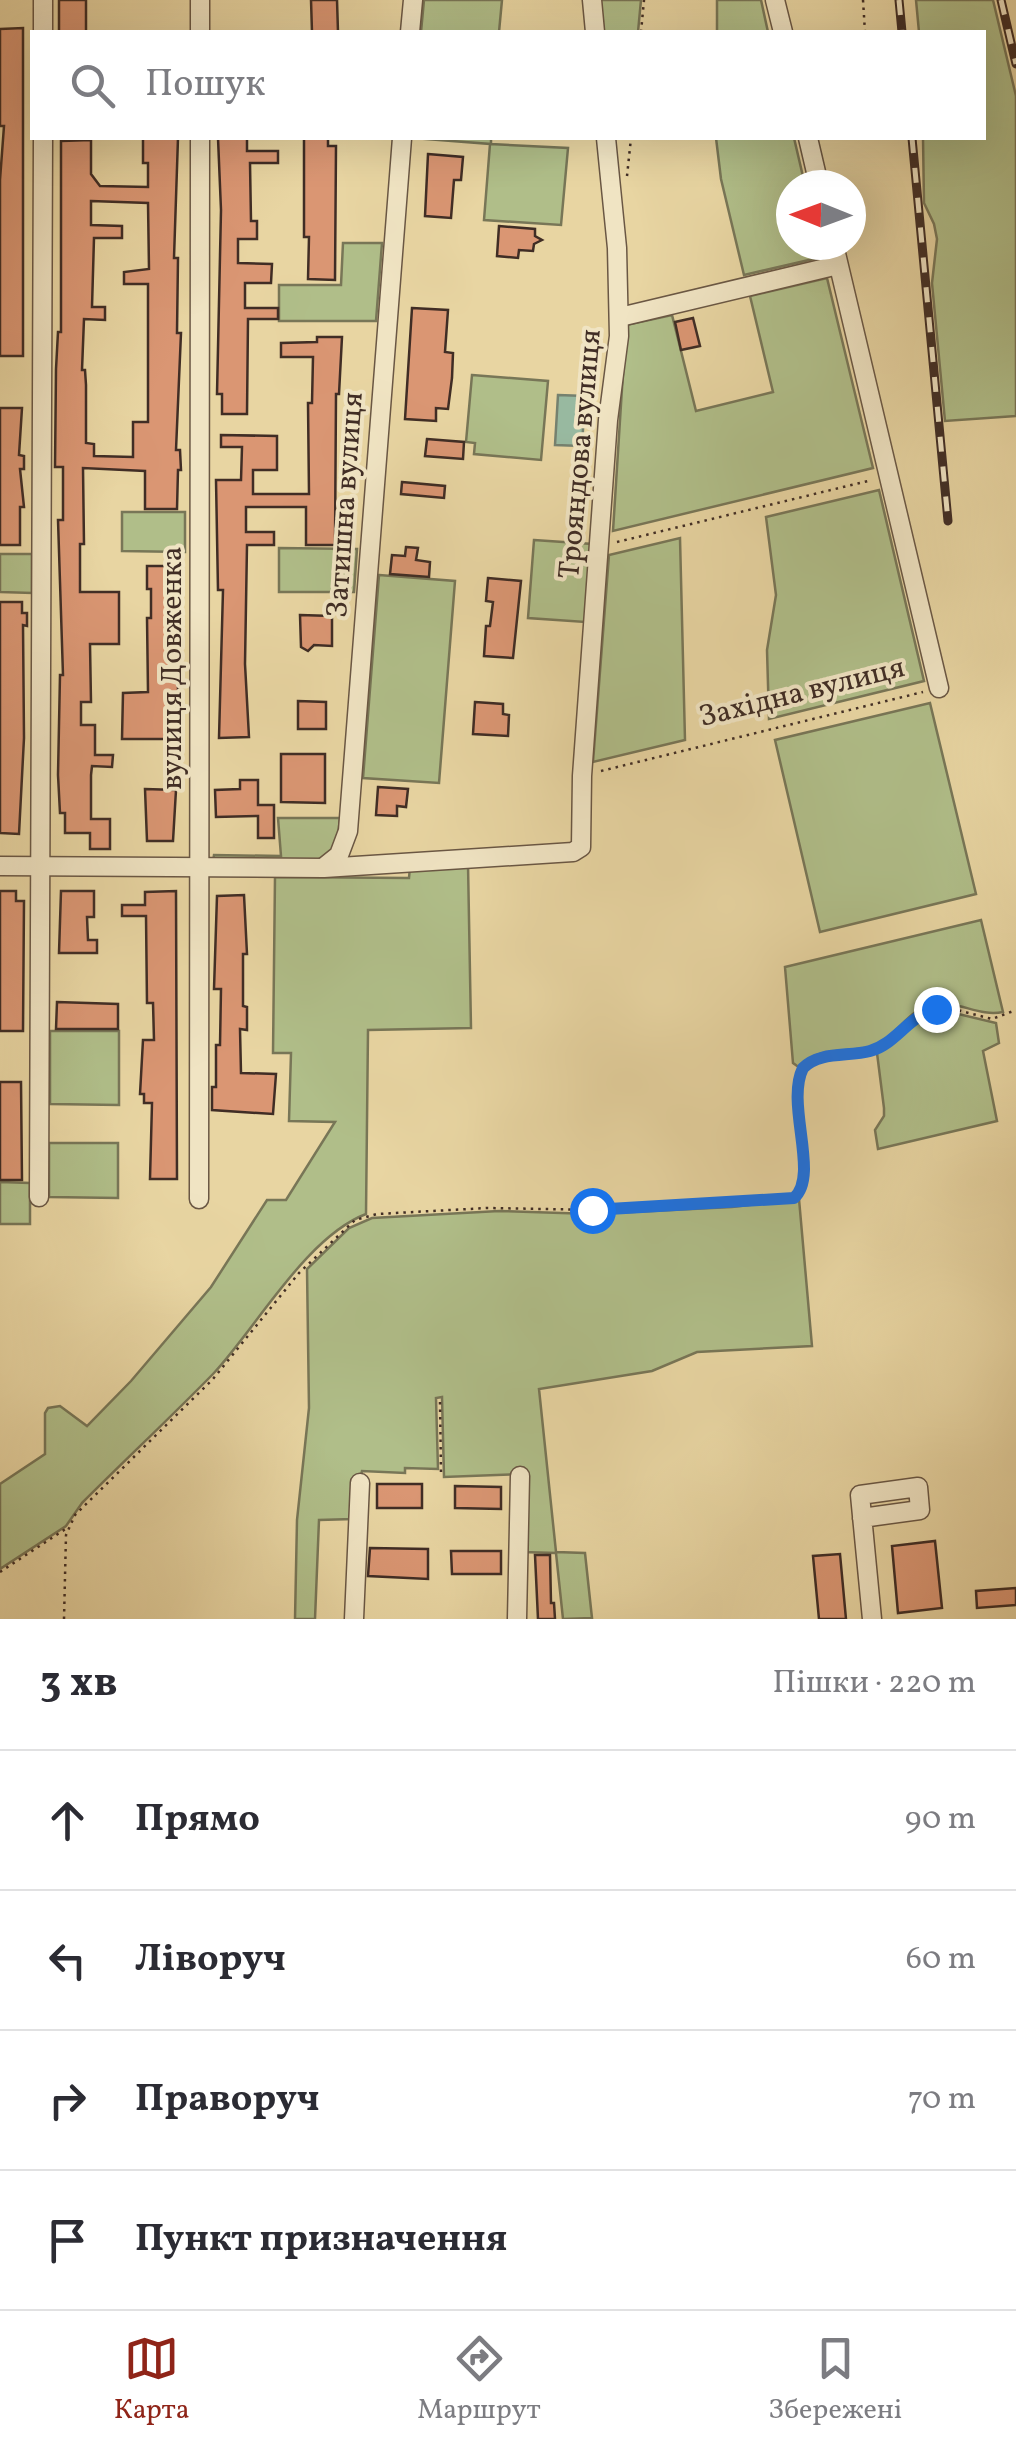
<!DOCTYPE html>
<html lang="uk">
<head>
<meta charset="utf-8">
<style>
	:root { --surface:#fff; --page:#f2f2f3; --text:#2b2b33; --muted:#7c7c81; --line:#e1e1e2; --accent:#8f2418 }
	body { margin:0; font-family:Vollkorn,serif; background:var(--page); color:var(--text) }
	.compass { position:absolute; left:776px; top:170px; width:90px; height:90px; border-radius:50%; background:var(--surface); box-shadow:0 10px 40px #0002; rotate:271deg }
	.stop { position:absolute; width:30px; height:30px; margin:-22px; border:8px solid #1a73e8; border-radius:50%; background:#fff }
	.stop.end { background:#1a73e8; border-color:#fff; box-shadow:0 2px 10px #0008 }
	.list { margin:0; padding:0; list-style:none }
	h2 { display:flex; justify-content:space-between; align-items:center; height:130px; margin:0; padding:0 40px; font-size:42px }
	h2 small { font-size:32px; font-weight:400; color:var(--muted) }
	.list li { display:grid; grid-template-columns:65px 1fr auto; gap:30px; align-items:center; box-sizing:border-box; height:140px; padding:0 40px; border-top:2px solid var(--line) }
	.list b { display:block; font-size:38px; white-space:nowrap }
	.list em { font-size:32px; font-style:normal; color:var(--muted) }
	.icon { flex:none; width:55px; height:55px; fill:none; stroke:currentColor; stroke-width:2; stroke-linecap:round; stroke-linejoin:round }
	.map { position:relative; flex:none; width:1016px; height:1619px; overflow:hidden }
	.search { position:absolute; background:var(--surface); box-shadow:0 10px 40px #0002; left:30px; right:30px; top:30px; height:110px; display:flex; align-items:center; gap:25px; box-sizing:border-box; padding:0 35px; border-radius:0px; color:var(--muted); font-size:38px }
	.sheet { height:690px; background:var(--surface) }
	nav { display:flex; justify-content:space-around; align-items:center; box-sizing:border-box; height:140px; border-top:2px solid var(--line); background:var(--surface); font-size:28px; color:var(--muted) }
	nav a { display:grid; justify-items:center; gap:5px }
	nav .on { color:var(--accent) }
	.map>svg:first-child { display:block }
	.green { fill:#b0be89; stroke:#787657; stroke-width:2.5 }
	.water { fill:#98b9a0; stroke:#75816f; stroke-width:2.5 }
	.building { fill:#da9673; stroke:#402d25; stroke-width:2.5; fill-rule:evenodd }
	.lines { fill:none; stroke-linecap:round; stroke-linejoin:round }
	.minor-casing { stroke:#6a5744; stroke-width:21 }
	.path { stroke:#402d25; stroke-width:2.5; stroke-dasharray:2.5 5; stroke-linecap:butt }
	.minor { stroke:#f0e4c3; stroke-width:18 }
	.rail-casing { stroke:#402d25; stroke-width:9 }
	.rail { stroke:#f0e4c3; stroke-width:5; stroke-dasharray:15; stroke-linecap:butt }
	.route { stroke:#1a73e8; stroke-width:12 }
	.labels { text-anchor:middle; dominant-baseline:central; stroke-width:8; stroke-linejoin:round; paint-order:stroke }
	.street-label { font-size:30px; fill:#402d25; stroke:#f0e4c3 }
</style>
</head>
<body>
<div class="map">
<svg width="1016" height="1619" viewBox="0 0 1016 1619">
	<rect width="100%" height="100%" fill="#e8d5a2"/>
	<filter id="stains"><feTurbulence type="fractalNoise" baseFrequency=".002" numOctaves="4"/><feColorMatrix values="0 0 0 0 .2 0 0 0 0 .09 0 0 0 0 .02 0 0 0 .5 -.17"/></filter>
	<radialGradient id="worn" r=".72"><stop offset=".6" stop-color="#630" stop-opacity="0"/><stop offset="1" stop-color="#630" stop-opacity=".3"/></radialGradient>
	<g class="green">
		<polygon points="424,0 502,0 499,32 421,32"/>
		<polygon points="598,0 641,0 638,32 602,32"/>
		<polygon points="717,0 761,0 768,32 717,32"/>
		<polygon points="916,0 993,0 1016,96 1016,416 945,421 932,283 937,239 934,224 924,203 923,138 984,138 984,32 919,32"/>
		<polygon points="413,138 491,138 491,144 568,148 561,225 484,220 490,144"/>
		<polygon points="716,138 794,138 805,185 791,185 791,245 819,245 822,257 744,275 721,179"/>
		<polygon points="343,243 382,243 376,321 279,321 279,285 341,285"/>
		<polygon points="827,278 873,468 613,531 626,325 672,315 696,411 773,392 750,296"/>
		<polygon points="472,375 548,381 541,460 474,454 475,443 466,442"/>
		<polygon points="879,490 924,681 769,719 767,650 776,595 766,517"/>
		<polygon points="122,512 185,512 185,552 122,551"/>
		<polygon points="680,538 685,740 593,762 609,555"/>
		<polygon points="534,540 592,544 585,622 528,618"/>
		<polygon points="279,548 357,549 354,592 279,592"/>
		<polygon points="0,554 32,554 32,593 0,592"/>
		<polygon points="379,575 455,581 439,783 363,778"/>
		<polygon points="930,703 976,894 820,932 775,740"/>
		<polygon points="278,818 340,818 337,844 320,862 213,862 214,855 281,856"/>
		<path d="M 468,864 L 471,1028 L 368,1030 L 366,1214 C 306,1237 257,1327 213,1374 C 170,1418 125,1460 82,1503 L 66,1526 L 0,1569 L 0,1484 L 45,1454 L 45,1413 L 48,1408 L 60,1406 L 87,1426 L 131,1381 L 211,1287 L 267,1200 L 286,1200 L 335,1122 L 289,1121 L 291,1053 L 273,1053 L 275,877 L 409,878 L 410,867 Z"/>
		<path d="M 981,920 L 1003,1012 C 979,1017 960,1001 935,1004 C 909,1008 900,1032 879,1043 C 855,1056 815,1043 800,1068 L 793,1063 L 785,967 Z"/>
		<polygon points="950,1012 996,1023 999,1043 983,1051 997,1121 878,1149 875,1130 884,1116 884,1108 877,1053 920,1018"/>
		<polygon points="50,1031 119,1031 119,1105 50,1104"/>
		<polygon points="49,1143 118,1143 118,1198 49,1197"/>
		<polygon points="0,1182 30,1183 30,1224 0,1224"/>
		<polygon points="799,1199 812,1346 697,1352 652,1371 539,1389 556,1552 585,1553 592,1618 563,1619 556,1553 522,1552 523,1474 444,1477 442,1397 436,1398 438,1469 405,1468 405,1473 362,1471 353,1519 319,1520 315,1619 295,1619 297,1520 309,1408 307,1269 349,1228 372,1218 499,1211 592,1214 732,1207"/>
	</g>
	<polygon class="water" points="558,395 585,396 582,446 555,445"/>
	<g class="building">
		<rect x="59" y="0" width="27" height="32"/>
		<polygon points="311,0 337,0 338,32 312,32"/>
		<polygon points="23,28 23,356 0,356 0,180 4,126 0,126 0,29"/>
		<path d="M 143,138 L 178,138 L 174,258 L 178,258 L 177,333 L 181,333 L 176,450 L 180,450 L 181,470 L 178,470 L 177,509 L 145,509 L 145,471 L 83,468 L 84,544 L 80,544 L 80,592 L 119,592 L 119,644 L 90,644 L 91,702 L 81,702 L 81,725 L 95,725 L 95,755 L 113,755 L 112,767 L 92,766 L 91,775 L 91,819 L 110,819 L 110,849 L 90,849 L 90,833 L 65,833 L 65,813 L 60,813 L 58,775 L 60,675 L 63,675 L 58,520 L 63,520 L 63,467 L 55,467 L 56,369 L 58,332 L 61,332 L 61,141 L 91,140 L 91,174 L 100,186 L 148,187 L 148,163 L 143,163 ZM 91,201 L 148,203 L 149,269 L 124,272 L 124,284 L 148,284 L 148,422 L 133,422 L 133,457 L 94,456 L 94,444 L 86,443 L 86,385 L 85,370 L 82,370 L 84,319 L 105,320 L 105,307 L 92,307 L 94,238 L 122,238 L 122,226 L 91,225 Z"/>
		<polygon points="218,138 247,138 247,151 278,151 278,163 250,163 251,221 257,221 257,239 238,239 238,263 272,264 271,283 245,283 245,308 278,308 278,319 248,319 247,414 222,414 222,394 217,394 221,210"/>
		<polygon points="304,138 328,138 328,146 336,146 335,280 308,279 309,237 304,237"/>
		<polygon points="428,154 463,157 461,180 454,180 451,218 425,216"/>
		<polygon points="499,226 535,229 535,236 542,240 534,244 533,251 519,250 518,258 497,256"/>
		<polygon points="412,308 448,310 445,352 453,353 452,378 448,409 436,408 436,421 405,419"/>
		<polygon points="693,318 700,346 681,350 675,322"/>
		<polygon points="317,337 342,337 339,394 336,394 335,545 306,545 306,507 246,507 246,532 274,532 274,545 247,545 245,664 249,737 219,738 223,590 218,590 216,480 241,480 242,447 221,447 221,435 277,436 277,470 253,470 253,494 309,494 308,403 312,403 313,357 281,357 281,343 317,342"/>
		<polygon points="0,408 22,408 19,455 24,456 24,469 20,469 24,507 20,507 20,545 0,545"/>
		<polygon points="427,439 464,442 463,459 425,456"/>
		<polygon points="402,482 445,486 444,498 401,494"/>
		<polygon points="406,547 418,548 416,560 430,562 429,577 390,574 392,555 405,556"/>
		<polygon points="147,566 169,566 169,574 178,574 178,739 122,739 123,693 148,692 147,618 151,618 151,589 147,589"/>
		<polygon points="488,578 521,581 513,658 484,656 486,626 490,626 493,602 486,601"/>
		<polygon points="0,602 22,602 22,613 27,613 27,626 23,625 24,738 19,834 0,833"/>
		<polygon points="300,615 332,616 332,646 314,645 308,651 301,647"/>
		<polygon points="298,701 326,702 326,729 298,729"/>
		<polygon points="475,702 503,704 503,714 509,715 508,736 473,734"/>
		<polygon points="281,754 325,754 325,803 281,802"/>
		<polygon points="240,780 258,780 258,805 274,805 274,838 258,838 258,816 216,817 215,790 240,789"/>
		<polygon points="378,787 408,789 406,807 397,806 397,816 376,815"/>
		<polygon points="145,789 176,790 173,841 147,841"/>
		<polygon points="0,891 16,891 16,901 24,901 23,1031 0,1031"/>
		<polygon points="61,891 94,891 94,917 87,917 88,940 97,940 97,953 59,953"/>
		<polygon points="176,891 177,1179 150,1179 152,1103 144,1103 144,1094 140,1094 143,1040 154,1040 153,1003 147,1003 146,916 122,916 122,905 145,905 145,892"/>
		<polygon points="244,895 247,954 243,954 243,1006 247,1007 247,1030 240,1029 241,1073 276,1074 273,1114 212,1110 212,1087 216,1087 216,1045 220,1045 221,989 214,989 217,896"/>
		<polygon points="57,1002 118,1004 118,1029 56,1029"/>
		<polygon points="0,1082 21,1082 22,1180 0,1180"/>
		<rect x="377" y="1484" width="45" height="24"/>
		<polygon points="455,1486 501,1487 501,1509 455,1508"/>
		<polygon points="935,1541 942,1608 898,1613 892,1546"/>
		<polygon points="370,1548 428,1549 428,1579 368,1576"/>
		<polygon points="451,1551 501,1551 501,1574 452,1574"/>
		<polygon points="840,1554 846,1619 819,1619 813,1556"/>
		<polygon points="535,1555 550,1555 551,1603 554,1603 555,1619 538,1619"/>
		<polygon points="1016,1588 1016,1605 977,1608 976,1591"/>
	</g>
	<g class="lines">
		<defs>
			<g id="minor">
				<polyline points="200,0 200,32"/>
				<polyline points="592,0 595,32"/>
				<polyline points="775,0 783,32"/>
				<polyline points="43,32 43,0"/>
				<polyline points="410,32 413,0"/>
				<polyline points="808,138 819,185"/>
				<polyline points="834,245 939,688"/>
				<polyline points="620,317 838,265"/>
				<polyline points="0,866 324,868 573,852 581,847 582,776 608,420 619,336 617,248 606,138"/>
				<polyline points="324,867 339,855 348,831 402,138"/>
				<polyline points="39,1197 43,138"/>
				<polyline points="199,1199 200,138"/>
				<polyline points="862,1518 920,1510 918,1487 860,1495 872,1619"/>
				<polyline points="354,1619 360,1483"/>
				<polyline points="517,1619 520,1476"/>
			</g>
		</defs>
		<use href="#minor" class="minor-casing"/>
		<g class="path">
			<polyline points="863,0 865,32"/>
			<polyline points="641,32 644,0"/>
			<polyline points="627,176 631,138"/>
			<polyline points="617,542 872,480"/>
			<polyline points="601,771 923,692"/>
			<polyline points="440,1402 441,1473"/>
			<polyline points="0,1572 67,1528"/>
			<path d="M 64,1619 L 66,1535 L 75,1515 L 213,1379 L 299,1273 L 355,1220 L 377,1214 L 487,1208 L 604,1210 L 794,1198 C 826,1169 773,1097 810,1061 L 880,1047 L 925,1012 L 957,1010 L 992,1019 L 1016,1010"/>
		</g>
		<use href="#minor" class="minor"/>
		<defs>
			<g id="rail">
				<polyline points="899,0 902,32"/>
				<polyline points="1001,0 1016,64"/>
				<polyline points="912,138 948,521"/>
			</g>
		</defs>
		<use href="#rail" class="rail-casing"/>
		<use href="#rail" class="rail"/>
	</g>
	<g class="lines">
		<path class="route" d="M 592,1210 L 794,1198 C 820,1175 785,1104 803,1068 C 820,1051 848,1057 870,1051 C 896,1044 908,1016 936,1009"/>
	</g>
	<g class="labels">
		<g class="street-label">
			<text transform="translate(581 454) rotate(-85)">Трояндова вулиця</text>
			<text transform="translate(346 505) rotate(-86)">Затишна вулиця</text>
			<text transform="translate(173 668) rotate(-90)">вулиця Довженка</text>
			<text transform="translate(802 693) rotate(-14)">Західна вулиця</text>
		</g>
	</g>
	<rect width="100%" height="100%" filter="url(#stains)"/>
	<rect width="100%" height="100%" fill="url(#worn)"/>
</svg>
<svg class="compass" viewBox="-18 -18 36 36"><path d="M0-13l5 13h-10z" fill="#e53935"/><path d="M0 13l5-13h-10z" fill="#7c7c81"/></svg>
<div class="stop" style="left:592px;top:1210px"></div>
<div class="stop end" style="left:936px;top:1009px"></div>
<div class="search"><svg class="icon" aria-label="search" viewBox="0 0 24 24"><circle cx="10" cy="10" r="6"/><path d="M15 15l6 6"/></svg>Пошук</div>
</div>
<section class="sheet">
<h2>3 хв<small>Пішки · 220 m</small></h2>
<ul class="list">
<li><svg class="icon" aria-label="ahead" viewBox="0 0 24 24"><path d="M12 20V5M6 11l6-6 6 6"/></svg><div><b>Прямо</b></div><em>90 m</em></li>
<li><svg class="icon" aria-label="left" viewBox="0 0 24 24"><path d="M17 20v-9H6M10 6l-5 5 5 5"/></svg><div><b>Ліворуч</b></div><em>60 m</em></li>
<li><svg class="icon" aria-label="right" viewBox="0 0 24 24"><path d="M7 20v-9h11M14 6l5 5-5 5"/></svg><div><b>Праворуч</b></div><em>70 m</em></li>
<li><svg class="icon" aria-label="arrive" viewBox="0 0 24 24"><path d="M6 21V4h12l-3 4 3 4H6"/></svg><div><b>Пункт призначення</b></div></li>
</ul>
</section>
<nav>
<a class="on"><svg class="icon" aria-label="map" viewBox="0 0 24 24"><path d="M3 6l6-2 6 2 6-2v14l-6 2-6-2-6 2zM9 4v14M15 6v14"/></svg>Карта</a>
<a><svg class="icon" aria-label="directions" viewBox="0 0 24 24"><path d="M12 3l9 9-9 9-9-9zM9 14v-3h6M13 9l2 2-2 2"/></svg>Маршрут</a>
<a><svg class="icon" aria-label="saved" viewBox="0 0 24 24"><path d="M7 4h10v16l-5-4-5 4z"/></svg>Збережені</a>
</nav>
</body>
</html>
